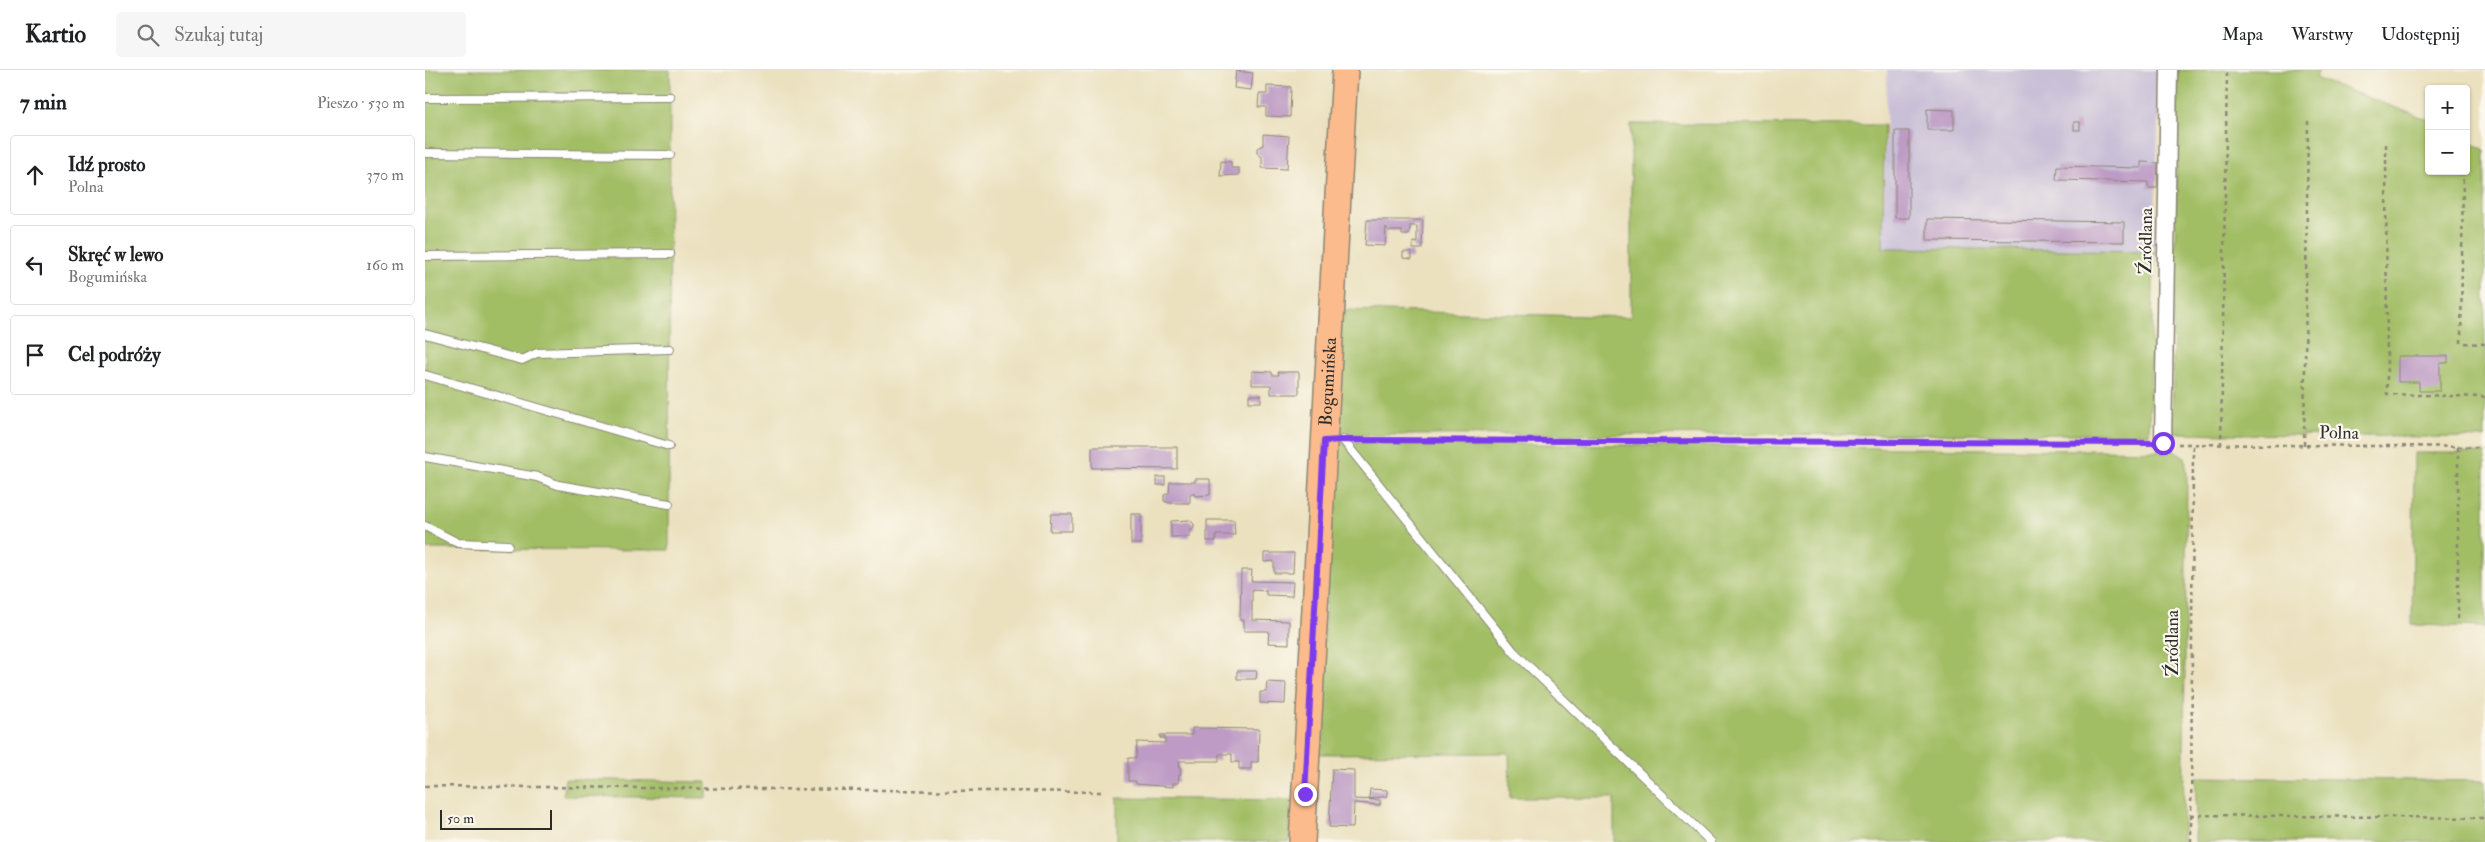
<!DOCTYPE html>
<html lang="pl">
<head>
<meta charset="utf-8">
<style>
	:root { --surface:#fff; --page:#f6f6f6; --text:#202124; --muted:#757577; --line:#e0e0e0 }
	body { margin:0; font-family:"IM FELL Double Pica",serif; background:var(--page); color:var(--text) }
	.controls { position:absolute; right:15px; top:15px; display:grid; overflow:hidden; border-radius:5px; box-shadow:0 1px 4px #0004 }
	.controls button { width:45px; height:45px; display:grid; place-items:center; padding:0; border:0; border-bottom:1px solid var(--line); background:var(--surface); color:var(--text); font:25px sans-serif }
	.scale { position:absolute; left:15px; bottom:12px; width:112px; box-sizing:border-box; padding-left:5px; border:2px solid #2b2b2b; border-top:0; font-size:14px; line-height:18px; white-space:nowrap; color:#2b2b2b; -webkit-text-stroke:4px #fbf7ec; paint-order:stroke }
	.stop { position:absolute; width:15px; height:15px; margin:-11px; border:4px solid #7c3aed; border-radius:50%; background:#fff }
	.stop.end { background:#7c3aed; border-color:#fff; box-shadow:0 1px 5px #0008 }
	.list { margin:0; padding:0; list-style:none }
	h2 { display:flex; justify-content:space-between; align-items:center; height:65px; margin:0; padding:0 20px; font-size:21px }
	h2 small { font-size:16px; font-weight:400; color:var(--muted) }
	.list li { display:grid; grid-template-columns:32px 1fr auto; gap:15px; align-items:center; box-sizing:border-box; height:80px; margin:0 10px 10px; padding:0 10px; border:1px solid var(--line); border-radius:5px }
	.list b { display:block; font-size:19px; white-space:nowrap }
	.list p { margin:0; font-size:16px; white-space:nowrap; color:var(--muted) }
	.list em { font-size:16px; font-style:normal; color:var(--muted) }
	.icon { flex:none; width:28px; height:28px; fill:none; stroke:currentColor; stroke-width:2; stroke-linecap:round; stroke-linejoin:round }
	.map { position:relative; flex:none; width:2060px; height:772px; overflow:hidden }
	header { display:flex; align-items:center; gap:30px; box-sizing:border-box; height:70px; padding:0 25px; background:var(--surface); border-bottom:1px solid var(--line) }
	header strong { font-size:24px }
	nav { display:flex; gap:28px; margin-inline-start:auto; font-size:18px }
	.search { width:350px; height:45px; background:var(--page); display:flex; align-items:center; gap:12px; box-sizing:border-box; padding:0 18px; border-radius:5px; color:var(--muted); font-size:19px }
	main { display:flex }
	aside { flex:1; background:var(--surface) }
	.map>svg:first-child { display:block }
	.industrial { fill:#c9bfd7 }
	.green { fill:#a2be65; stroke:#667448 }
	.building { fill:#bd9bc5 }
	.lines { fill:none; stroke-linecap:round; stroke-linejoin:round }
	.lane-casing { stroke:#8b8675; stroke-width:10 }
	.street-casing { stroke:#8b8675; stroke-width:19 }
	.primary-casing { stroke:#8b8675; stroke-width:28 }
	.path { stroke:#8b8675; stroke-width:2.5; stroke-dasharray:4 4; stroke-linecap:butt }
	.lane { stroke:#fff; stroke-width:8 }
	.street { stroke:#fff; stroke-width:16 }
	.primary { stroke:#fbbb8c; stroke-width:25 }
	.route { stroke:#7c3aed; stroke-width:6 }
	.labels { text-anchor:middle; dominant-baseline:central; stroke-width:4.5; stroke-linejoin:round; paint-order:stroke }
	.street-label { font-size:18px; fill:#2b2b2b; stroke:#fbf7ec }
</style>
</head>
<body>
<header>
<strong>Kartio</strong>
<div class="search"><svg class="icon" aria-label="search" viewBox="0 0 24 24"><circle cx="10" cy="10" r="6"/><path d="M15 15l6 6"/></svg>Szukaj tutaj</div>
<nav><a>Mapa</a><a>Warstwy</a><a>Udostępnij</a></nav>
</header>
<main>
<aside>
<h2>7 min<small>Pieszo · 530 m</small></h2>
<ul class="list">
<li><svg class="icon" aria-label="ahead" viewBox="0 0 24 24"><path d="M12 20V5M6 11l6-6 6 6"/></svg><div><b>Idź prosto</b><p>Polna</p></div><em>370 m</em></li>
<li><svg class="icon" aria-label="left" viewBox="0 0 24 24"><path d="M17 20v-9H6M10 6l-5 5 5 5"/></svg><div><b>Skręć w lewo</b><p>Bogumińska</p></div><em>160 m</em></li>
<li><svg class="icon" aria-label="arrive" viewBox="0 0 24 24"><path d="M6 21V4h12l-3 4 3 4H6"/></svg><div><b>Cel podróży</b></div></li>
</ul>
</aside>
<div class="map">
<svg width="2060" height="772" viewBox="0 0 2060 772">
	<rect width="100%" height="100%" fill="#fbf7ec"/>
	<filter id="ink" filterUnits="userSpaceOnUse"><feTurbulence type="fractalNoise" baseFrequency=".02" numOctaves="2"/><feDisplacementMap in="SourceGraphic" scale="10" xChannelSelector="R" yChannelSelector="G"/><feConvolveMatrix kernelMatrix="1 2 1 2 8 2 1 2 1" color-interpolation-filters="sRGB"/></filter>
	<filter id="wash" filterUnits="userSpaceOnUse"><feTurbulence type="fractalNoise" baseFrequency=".0096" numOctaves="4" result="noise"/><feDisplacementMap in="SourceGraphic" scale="20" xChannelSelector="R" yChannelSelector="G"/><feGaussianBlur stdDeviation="1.12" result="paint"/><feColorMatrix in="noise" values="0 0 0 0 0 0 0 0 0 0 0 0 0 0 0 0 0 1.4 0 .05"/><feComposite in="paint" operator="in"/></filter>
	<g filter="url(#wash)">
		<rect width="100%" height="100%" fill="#ebe1bf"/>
		<polygon class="industrial" points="1462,0 1735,0 1729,181 1458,178"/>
		<g class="green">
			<polygon points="0,0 245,0 244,480 0,479"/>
			<polygon points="1753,0 1894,0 1890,8 2004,50 2004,101 2041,101 2041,70 2060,80 2060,368 1747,363"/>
			<polygon points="1206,54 1459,55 1458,178 1729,181 1724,364 908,365 915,240 1206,247"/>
			<polygon points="922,372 1750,381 1760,387 1762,404 1758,772 1189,772 1189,728 1085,728 1084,683 892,684 910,376"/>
			<polygon points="1989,383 2060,383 2060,557 1987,555"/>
			<polygon points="1771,707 2060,711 2060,772 1770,772"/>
			<polygon points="140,709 282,712 282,728 138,726"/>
			<polygon points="692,728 867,730 864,772 692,772"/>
		</g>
		<g id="blocks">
			<g class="building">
				<polygon points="811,1 828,3 826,20 809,18"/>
				<polygon points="842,16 866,17 865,47 841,46 841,37 833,37 834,24 842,24"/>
				<polygon points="1502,39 1529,40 1529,60 1502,60"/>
				<rect x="1649" y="52" width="6" height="8"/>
				<rect x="1470" y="61" width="14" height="87"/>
				<polygon points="838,64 864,66 862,99 837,98 837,87 832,83 832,78 838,75"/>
				<polygon points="796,91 806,92 806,98 814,98 814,105 795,106"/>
				<polygon points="1716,92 1733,93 1732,118 1723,118 1723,112 1631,110 1632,96 1716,98"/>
				<polygon points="1502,149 1699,152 1699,172 1502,170"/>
				<polygon points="942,150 998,150 997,179 988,179 988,172 992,173 992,156 985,156 984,165 977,165 977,161 964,161 961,157 960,176 940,175"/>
				<polygon points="978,182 987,182 987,189 978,188"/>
				<polygon points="1973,286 2023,286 2023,293 2015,293 2015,321 1994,321 1994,312 1973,312"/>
				<polygon points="827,301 847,302 847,305 854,305 853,302 874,302 874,324 846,324 846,315 827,315"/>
				<rect x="824" y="325" width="12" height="7"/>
				<polygon points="667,377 752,377 752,399 667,398"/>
				<rect x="732" y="407" width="8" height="8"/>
				<polygon points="770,409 785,409 785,425 770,426 770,424 765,424 765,433 744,433 739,431 739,425 744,423 745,412 770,412"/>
				<polygon points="626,444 647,444 647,461 625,461"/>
				<rect x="706" y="444" width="10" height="30"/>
				<polygon points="765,450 769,454 769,458 765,461 765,467 746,467 746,451"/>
				<polygon points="782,450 809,450 810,465 791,465 791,471 782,471"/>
				<polygon points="839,483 869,483 868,503 849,503 849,491 839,492"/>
				<polygon points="816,500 827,500 826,511 868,512 867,526 841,525 841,521 827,520 827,550 864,551 864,574 843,573 844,561 819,561 819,550 815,550"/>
				<polygon points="812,601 832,601 831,609 812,609"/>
				<polygon points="842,612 861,613 860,634 835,633 835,622 841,622"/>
				<polygon points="767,658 834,659 833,692 826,692 826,699 814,699 814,692 807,692 807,684 794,684 794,691 754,691 756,704 754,704 753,713 748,713 748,717 711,714 711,711 703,711 703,688 711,688 712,672 740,673 740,668 735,668 735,665 767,665"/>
				<polygon points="907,699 929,700 929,729 955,730 955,735 929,733 928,758 904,757"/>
				<polygon points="945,719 962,720 962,726 944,729"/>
			</g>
		</g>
	</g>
	<g filter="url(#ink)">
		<use href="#blocks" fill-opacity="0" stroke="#8b8675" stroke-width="1"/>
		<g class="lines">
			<defs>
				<g id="lane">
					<polyline points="0,28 245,27"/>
					<polyline points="0,83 245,85"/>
					<polyline points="0,186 245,184"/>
					<polyline points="0,264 97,290 112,283 245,279"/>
					<polyline points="0,305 244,376"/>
					<polyline points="918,370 1089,582 1286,772"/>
					<polyline points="0,387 112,407 133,415 244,434"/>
					<polyline points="0,456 33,473 83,475"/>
				</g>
				<polyline id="street" points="1738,373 1744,0"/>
				<g id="primary">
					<path id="s1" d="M 877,772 L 920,0"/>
				</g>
			</defs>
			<use href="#lane" class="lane-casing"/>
			<use href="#street" class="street-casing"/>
			<use href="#primary" class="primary-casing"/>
			<g class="path">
				<polyline points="1961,74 1962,324 2060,327"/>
				<polyline points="2038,101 2036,273 2060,274"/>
				<polyline points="931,370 1723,373"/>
				<polyline points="1753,374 2060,377"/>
				<polyline points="1796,375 1802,0"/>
				<polyline points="1879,375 1883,51"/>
				<polyline points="2033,377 2033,552"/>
				<polyline points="0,716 677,722"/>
				<polyline points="1766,745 2060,748"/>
				<polyline points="1766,772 1768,375"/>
			</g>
			<use href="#lane" class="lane"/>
			<use href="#street" class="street"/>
			<use href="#primary" class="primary"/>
		</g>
	</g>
	<g class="lines" filter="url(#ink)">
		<polyline class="route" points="880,724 899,371 918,370 1738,373"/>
	</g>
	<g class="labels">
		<g class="street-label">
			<text transform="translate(1721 171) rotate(-89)">Źródlana</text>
			<text stroke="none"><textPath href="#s1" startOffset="461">Bogumińska</textPath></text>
			<text transform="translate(1914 363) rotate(1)">Polna</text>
			<text transform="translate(1747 573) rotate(-90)">Źródlana</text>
		</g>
	</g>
</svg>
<div class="controls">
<button>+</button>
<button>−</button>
</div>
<div class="scale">50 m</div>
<div class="stop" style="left:1738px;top:373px"></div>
<div class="stop end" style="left:880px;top:724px"></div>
</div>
</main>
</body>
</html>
